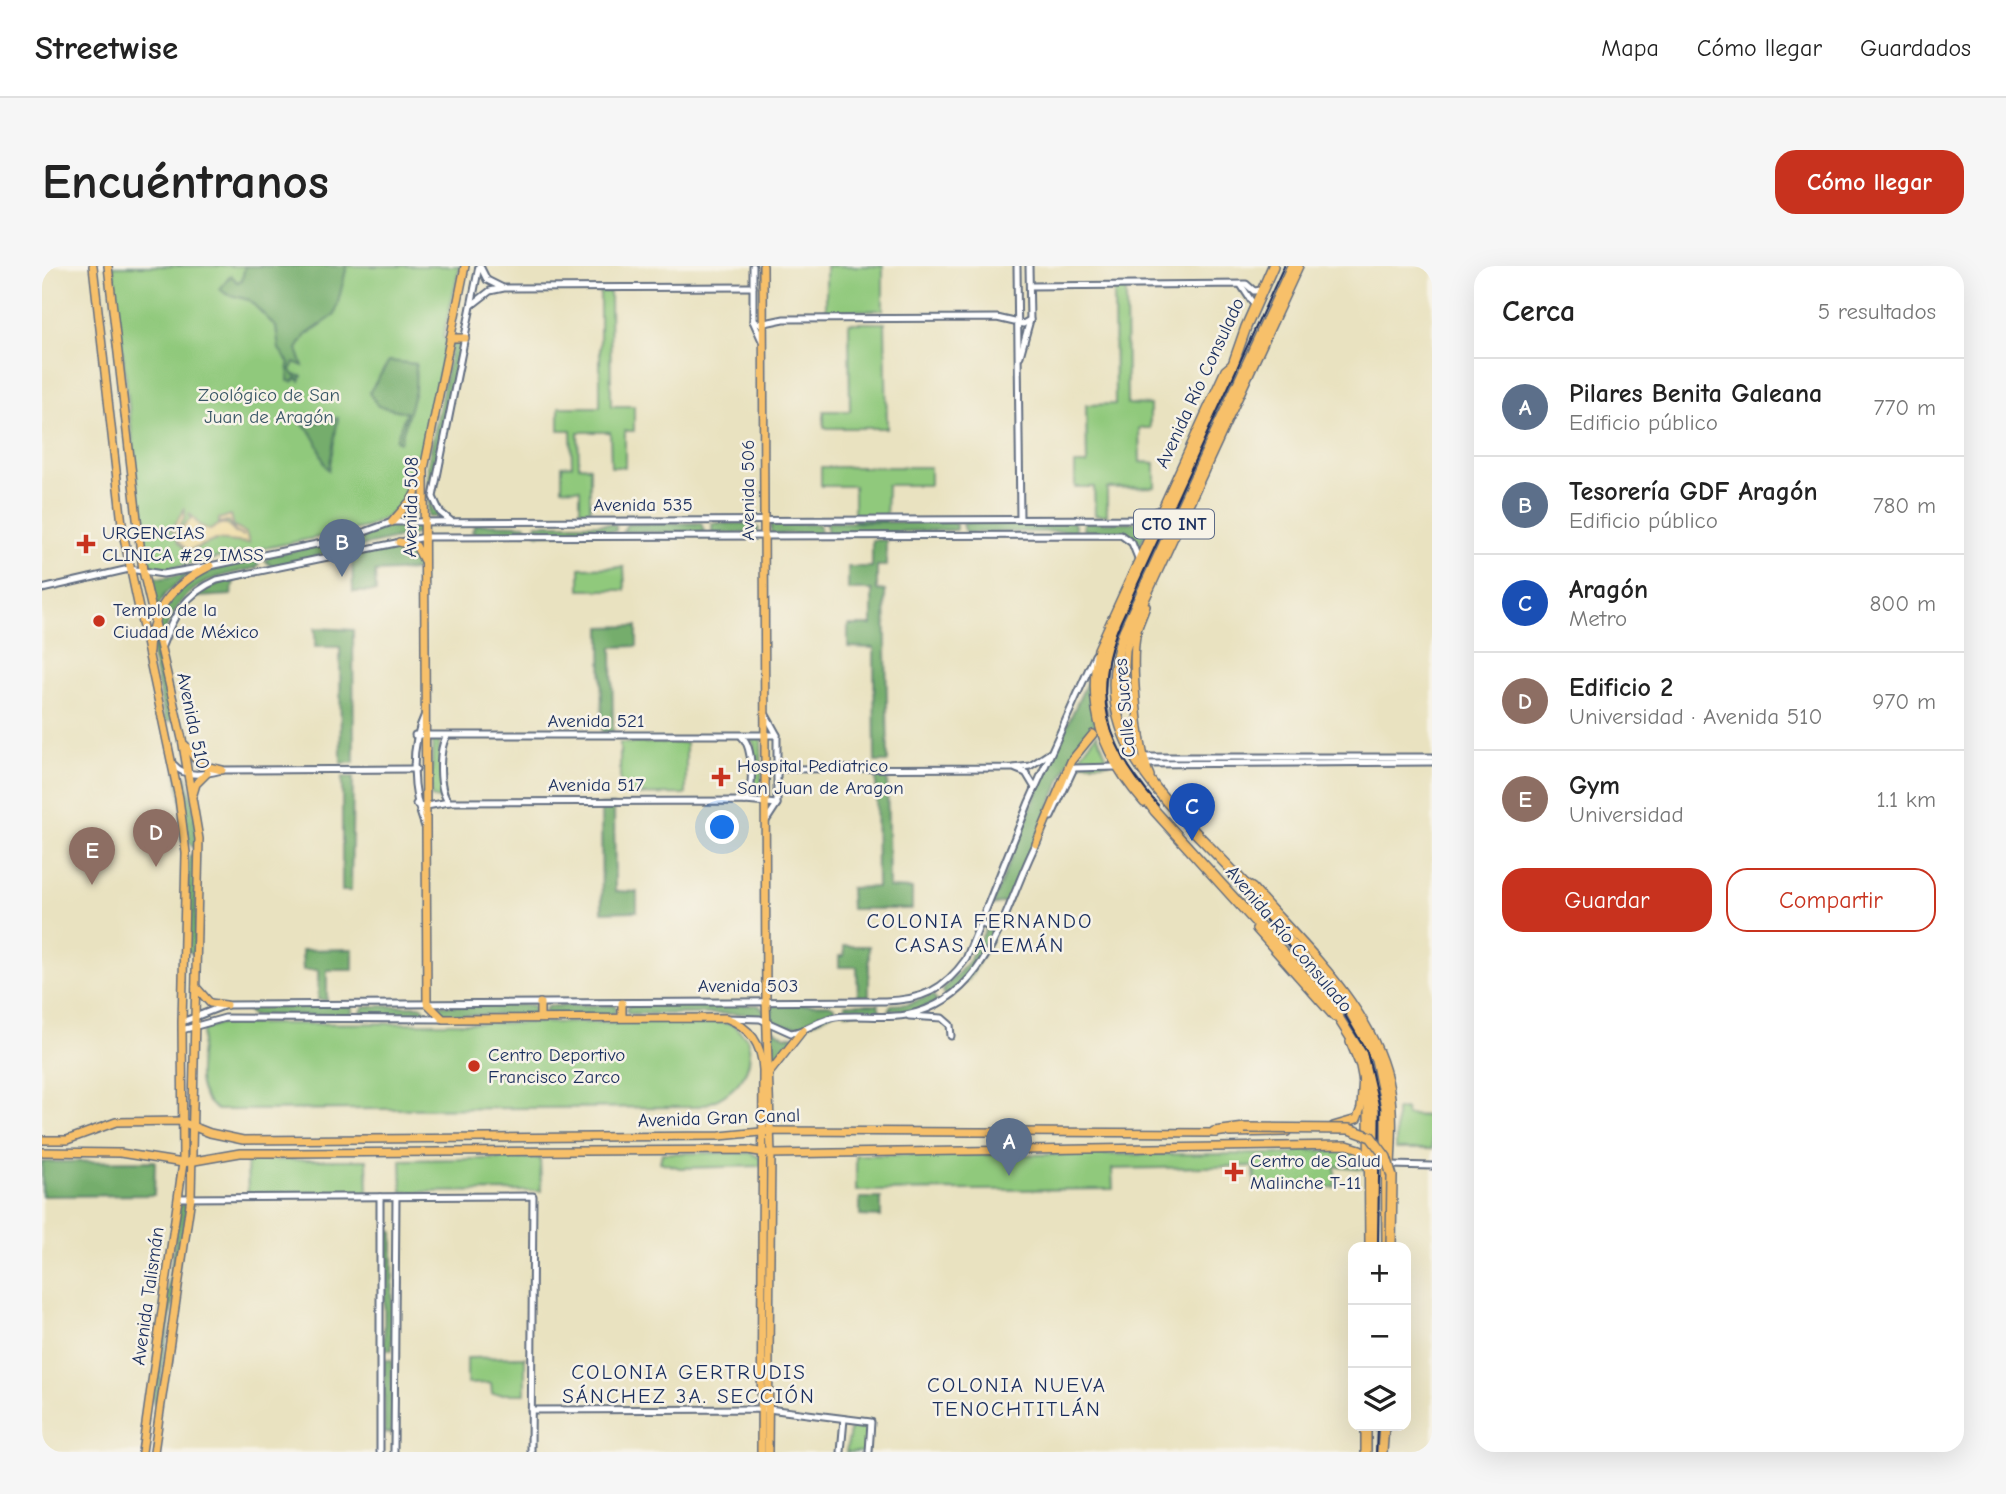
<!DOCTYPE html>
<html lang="es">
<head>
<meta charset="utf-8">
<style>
	:root { --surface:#fff; --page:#f6f6f6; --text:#222; --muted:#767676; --line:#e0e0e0; --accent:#c8321e }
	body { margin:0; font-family:"Comic Neue",sans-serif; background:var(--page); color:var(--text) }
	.controls { position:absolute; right:21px; bottom:21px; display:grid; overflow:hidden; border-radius:14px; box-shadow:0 7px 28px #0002 }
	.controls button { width:63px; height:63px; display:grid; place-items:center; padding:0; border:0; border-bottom:2px solid var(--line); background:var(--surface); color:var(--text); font:35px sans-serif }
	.you { position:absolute; left:681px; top:562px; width:24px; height:24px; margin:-18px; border:5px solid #fff; border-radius:50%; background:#1a73e8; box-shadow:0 0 0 10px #1a73e833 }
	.badge { display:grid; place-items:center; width:46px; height:46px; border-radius:50%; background:var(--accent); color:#fff; font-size:23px; font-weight:700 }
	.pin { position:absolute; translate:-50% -58px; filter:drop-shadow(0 2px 4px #0008) }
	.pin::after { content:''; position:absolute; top:37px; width:24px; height:21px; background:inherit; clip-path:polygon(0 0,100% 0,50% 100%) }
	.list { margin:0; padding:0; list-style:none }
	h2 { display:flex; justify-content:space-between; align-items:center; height:91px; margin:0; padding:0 28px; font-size:30px }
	h2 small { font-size:23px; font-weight:400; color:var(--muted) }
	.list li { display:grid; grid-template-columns:46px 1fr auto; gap:21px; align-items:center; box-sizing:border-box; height:98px; padding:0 28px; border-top:2px solid var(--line) }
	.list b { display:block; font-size:26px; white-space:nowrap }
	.list p { margin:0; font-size:23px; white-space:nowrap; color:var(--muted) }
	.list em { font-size:23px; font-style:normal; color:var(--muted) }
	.actions { display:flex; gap:14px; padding:21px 28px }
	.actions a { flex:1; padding:16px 0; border:2px solid var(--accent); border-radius:21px; text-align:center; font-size:24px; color:var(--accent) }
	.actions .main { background:var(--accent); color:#fff }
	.icon { flex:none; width:38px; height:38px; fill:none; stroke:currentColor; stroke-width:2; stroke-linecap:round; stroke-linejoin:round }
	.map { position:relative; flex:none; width:1390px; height:1186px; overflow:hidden; border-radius:21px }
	header { display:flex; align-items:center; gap:42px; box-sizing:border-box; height:98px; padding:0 35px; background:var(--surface); border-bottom:2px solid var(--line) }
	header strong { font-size:33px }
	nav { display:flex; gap:38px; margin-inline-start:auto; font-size:24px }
	.intro { display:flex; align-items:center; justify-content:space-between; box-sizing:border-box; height:168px; padding:0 42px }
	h1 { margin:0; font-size:49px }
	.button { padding:18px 32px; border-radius:21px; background:var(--accent); color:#fff; font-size:24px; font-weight:700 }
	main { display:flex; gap:42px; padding:0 42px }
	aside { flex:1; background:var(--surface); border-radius:21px; box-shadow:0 7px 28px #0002 }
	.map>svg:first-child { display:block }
	.green { fill:#90c97c; stroke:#567c6d; stroke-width:2 }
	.forest { fill:#74ad6c; stroke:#486e65; stroke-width:2 }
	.sand { fill:#eeda9e; stroke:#84847e; stroke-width:2 }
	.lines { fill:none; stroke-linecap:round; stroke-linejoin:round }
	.major-tunnel { stroke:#c0beac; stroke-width:7; stroke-dasharray:7 3.5; stroke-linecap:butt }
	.minor-casing { stroke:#636e80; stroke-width:9 }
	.major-casing { stroke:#636e80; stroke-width:10 }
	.highway-casing { stroke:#636e80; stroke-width:12 }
	.minor { stroke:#fff; stroke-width:5 }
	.major { stroke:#f7c06b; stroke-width:7 }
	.highway { stroke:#f7c06b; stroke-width:9 }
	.rail { stroke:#1b2f5e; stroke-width:2 }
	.highway-bridge-casing { stroke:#636e80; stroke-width:12; stroke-linecap:butt }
	.highway-bridge { stroke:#f7c06b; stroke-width:9 }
	.poi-dot { fill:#c8321e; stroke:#f7f3e8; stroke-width:2.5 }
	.labels { text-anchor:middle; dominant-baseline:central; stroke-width:5; stroke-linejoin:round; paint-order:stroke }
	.shield { fill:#f7f3e8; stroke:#5d6a87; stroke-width:2 }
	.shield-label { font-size:18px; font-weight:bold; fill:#1b2f5e }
	.street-label { font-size:19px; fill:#1b2f5e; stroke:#f7f3e8 }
	.park-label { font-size:19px; fill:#385666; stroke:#f7f3e8 }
	.poi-label { font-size:19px; fill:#1b2f5e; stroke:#f7f3e8; text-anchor:start }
	.neighbourhood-label { font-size:21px; letter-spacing:2px; fill:#1b2f5e; stroke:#f7f3e8 }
</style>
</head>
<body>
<header>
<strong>Streetwise</strong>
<nav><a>Mapa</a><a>Cómo llegar</a><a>Guardados</a></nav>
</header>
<div class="intro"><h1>Encuéntranos</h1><a class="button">Cómo llegar</a></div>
<main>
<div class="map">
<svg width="1390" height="1186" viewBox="0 0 1390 1186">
	<rect width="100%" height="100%" fill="#f7f3e8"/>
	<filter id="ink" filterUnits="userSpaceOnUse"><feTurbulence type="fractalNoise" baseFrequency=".0143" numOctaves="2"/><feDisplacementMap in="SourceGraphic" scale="14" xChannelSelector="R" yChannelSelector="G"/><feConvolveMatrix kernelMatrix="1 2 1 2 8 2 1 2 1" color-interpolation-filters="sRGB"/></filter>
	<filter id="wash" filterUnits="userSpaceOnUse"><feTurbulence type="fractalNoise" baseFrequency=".00686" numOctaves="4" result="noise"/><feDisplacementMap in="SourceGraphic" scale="28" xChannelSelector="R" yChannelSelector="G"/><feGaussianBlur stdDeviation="1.57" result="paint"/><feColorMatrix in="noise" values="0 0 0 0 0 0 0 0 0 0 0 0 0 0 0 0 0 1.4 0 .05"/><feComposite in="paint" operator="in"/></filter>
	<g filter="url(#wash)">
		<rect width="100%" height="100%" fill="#e9e2c0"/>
		<g class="green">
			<path d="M 71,0 L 418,0 L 401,71 L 404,73 C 396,109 383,207 364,233 C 354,247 340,254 325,261 L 122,303 L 110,300 L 105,287 L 98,240 Z"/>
			<polygon points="784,0 841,0 841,44 784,45"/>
			<polygon points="1072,23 1084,23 1085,138 1108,139 1108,162 1097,162 1098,196 1113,197 1113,221 1065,222 1065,249 1053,249 1052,221 1033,221 1033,198 1045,198 1044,139 1073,138"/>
			<polygon points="558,26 568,26 569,140 592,140 592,165 583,165 583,201 569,201 568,166 536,166 537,200 548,201 548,248 538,248 538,223 520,222 520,200 530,199 529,164 517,164 517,141 558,141"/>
			<polygon points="807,57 843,57 845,162 782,162 782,145 808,145"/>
			<polygon points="779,201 888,201 888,219 845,219 844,254 812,254 812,220 779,220"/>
			<polygon points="582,301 583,324 538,324 538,302"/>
			<polygon points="1055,468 1067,497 1033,497"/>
			<polygon points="719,471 720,530 708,531 712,525 712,478 708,472"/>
			<polygon points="391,472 400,472 397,477 400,534 389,531"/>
			<polygon points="578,477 644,477 644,528 578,529"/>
			<path d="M 678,756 L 691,759 L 705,772 C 717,808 686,834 653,841 L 175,844 C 147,825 159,794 161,764 L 176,758 Z"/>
			<polygon points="1363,843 1364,849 1390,850 1390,883 1354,883 1354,844"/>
			<polygon points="1261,884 1322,886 1323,903 1293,900 1293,921 1213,922 1212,900 1070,903 1071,923 814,925 814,889 1249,888"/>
			<polygon points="620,887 709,887 719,892 719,900 638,902 618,896"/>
			<polygon points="498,892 499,925 360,926 359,894"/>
			<polygon points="205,894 325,894 326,926 206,928"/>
			<polygon points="483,1091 483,1128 450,1128 449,1117 425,1118 425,1092"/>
			<polygon points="809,1160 825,1161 824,1186 804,1186"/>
		</g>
		<g class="forest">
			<polygon points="203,0 305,0 293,49 264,69 255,83 261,100 252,96 249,104 252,109 260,110 258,115 255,112 251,116 246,115 247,97 237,83 234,61 207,34 184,28 178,23 189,9 195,16 200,14"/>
			<polygon points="414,75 418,76 418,84 387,232 390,242 399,251 386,251 386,197 410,78"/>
			<polygon points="347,95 374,98 373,125 358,176 354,174 364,146 336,140 327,127"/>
			<path d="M 296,152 L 287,204 C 276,195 282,175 261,159 Z"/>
			<path d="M 1113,251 L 1098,279 C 1084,258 1062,269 1041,264 L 1042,256 L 1100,256 Z"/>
			<polygon points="786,256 908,256 914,258 914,264 786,268 784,258"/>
			<polygon points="926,256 1032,256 1034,265 924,267 921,258"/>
			<polygon points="659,257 662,265 659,267 581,266 585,258"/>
			<polygon points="670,257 709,257 717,263 715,267 670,268"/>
			<polygon points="729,257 777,258 779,265 775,268 729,268"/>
			<polygon points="350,258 377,259 378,267 230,300 223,295 230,289 318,271"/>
			<polygon points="433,258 484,259 487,266 434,269 430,266"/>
			<polygon points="495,258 568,258 574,259 574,265 496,268 493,266"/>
			<polygon points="830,274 844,274 844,300 835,300 835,324 843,325 846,496 833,496 832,382 806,381 806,359 830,359 830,324 806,324 806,301 830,301"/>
			<path d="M 359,280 C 373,282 376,291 377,304 L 333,306 L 334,326 L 311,326 L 310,291 Z"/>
			<path d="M 214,293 L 217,297 L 214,302 C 162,313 139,320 120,373 L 115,356 C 135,311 169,303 214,293 Z"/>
			<polygon points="148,307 123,328 114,344 107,311 121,312"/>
			<polygon points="187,314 192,315 189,329 154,331 167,321"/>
			<polygon points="595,360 595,380 570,381 571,467 560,467 559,361"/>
			<polygon points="273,362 311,364 312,497 299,497 298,381 273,381"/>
			<polygon points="112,366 132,452 126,456 123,455 110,388"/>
			<polygon points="1049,407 1053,461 1028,493 967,635 950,639 1000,514"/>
			<polygon points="134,506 145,510 153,548 154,580 151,581 146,575"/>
			<polygon points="834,507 845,507 847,622 870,623 870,643 809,643 808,622 835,621"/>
			<polygon points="300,511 311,511 309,625 300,625"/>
			<polygon points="559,539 572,539 573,625 595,626 595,645 560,646"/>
			<polygon points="152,588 155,591 153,686 151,688 144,684 147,590"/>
			<polygon points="944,663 951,666 951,671 927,713 905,730 901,728 902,722 925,698"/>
			<polygon points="802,680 827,680 827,730 816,730 815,701 797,701 797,690 802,690"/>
			<polygon points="311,683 311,704 285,704 285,734 276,734 276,704 261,704 260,684"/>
			<polygon points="891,729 895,736 871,745 847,744 849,739 866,738"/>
			<path d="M 787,738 L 792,741 L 792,746 C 771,758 751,767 730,754 L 729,739 Z"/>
			<polygon points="803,738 836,738 838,745 803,747"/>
			<polygon points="395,739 490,739 494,745 486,749 409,749 402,748 393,741"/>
			<polygon points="573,739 575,744 570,748 506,749 502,744 507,740"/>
			<polygon points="587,739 716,739 723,745 723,751 705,748 587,748 584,744"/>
			<polygon points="209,740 309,740 311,745 307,749 210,750 206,745"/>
			<polygon points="322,740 380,740 388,749 323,750 319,746"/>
			<polygon points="729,762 743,770 753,770 732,797"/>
			<polygon points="113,895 112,929 0,930 0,896"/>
			<polygon points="818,932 839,932 839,951 818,950"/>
			<polygon points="143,938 145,941 115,1138 113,1138 110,1133 138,939"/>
			<polygon points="343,965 351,965 350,1084 342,1084"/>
			<rect x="342" y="1094" width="8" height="73"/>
		</g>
		<polygon class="sand" points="143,242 142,252 134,266 149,253 147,247 157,259 168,264 178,258 185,258 193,267 202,270 193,266 187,255 177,257 177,253 189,249 192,261 204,267 207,277 174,274 146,285 136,275 133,266 129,265"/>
	</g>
	<g filter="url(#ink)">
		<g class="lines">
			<polyline class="major-tunnel" points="1061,458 1081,433"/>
			<defs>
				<g id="minor">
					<polyline points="438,0 445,14 459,21"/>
					<polyline points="711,0 711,55 721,77"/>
					<polyline points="975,0 978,253"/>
					<polyline points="1199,19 1212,39"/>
					<polyline points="988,20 1204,18 1212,25 1220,24"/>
					<polyline points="430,39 448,25 462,22 711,21"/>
					<polyline points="711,55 718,58 742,53 955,52 981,58 988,54"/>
					<polyline points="978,90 988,54 987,0"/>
					<polyline points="410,256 398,246 391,231 437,0"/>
					<polyline points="0,323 87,303 121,308 168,300 309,271 350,256 1097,253 1119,243"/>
					<path d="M 120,380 C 131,350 143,328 175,314 L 383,271 L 1079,269 L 1090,277 L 1096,292"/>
					<path d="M 383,448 C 367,482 370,526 383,561"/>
					<polyline points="373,469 735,469"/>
					<path d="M 405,470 C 396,482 396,526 407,536"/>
					<path d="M 700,471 C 711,480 713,523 703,535"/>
					<polyline points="1102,491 1390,491"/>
					<polyline points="1103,498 1390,496"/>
					<path d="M 132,499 C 144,513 164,508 180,504 L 374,503"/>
					<polyline points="735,503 971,502 988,500 1008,487"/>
					<polyline points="974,503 984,507 993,522"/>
					<polyline points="374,538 379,541 407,536 703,535 735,538"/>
					<polyline points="1009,551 1032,502 1073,501"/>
					<polyline points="724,555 735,538 735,469 724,449"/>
					<polyline points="939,657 956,666"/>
					<polyline points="867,750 900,752 908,759 909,770"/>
					<path d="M 684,752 L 718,753 L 749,767 C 765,765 777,753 794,751 C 817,748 841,753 864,749 C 948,733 961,643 994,578"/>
					<path d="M 140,756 L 184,739 L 843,735 C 880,734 902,724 924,693 L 987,536 L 1053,389"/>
					<polyline points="140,764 183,752 401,753"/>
					<polyline points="1349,899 1390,900"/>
					<polyline points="137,932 491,930 489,1186"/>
					<polyline points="489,1144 726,1143 829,1156 827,1186"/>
					<polyline points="338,1186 338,931"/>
					<polyline points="352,1186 354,931"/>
					<polyline points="799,1186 802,1153"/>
				</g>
				<g id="major">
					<polyline points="51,0 81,267 137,532 144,587 140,756 141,897 100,1186"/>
					<polyline points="66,0 101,305 140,473 157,573 149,931 112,1186"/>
					<path d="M 423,0 L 382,203 L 385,737 L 401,753 L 684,752 C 708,761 720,778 721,804 L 719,1186"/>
					<polyline points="721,0 724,736 729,888 726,1186"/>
					<polyline points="408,72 423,72"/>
					<polyline points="350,256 370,233 382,210"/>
					<polyline points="357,276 374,280 382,295"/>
					<path d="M 1104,340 C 1101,350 1095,360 1094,370 C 1089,401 1096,482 1108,510"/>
					<path d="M 107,385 C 108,344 134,317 168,300"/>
					<polyline points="1081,433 1084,384 1091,360 1257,0"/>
					<polyline points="143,479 158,499 180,504"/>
					<polyline points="151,528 154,518 165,507"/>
					<path d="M 1102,537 C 1061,490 1044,446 1056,383 L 1183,104 L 1189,99"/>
					<polyline points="994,578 1029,495 1051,468"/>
					<path d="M 1202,616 L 1211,622 C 1262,681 1335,744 1348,824 C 1352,849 1350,875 1349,900"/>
					<polyline points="1214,663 1292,751"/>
					<polyline points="154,721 168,737 184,739"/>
					<polyline points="498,737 498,751"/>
					<polyline points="580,737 580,751"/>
					<polyline points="1308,776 1318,800 1326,841 1327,981"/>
					<polyline points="728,806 761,764"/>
					<polyline points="1291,860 1315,853 1319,842 1321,809"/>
					<polyline points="1187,867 1245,866"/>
					<polyline points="0,874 25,874 74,856 137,855 168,867 201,874 678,870 729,865 1175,867"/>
					<polyline points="0,886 78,887 141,897 198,887 248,887 706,884 729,888 1305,879 1318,883 1326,895"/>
				</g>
				<g id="highway">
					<polyline points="1231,0 1204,61 1188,107 1070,363 1061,393 1058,428 1064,465 1078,497 1113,545 1287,737 1320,789 1329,818 1332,845 1331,974 1328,981"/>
					<path d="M 1250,0 L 1082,365 C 1041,477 1134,542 1201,616 L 1206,627 L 1307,743 L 1334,793 L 1344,841 L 1345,981"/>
					<polyline points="1172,866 1203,862"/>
					<polyline points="1324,1186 1324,1160"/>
					<polyline points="1340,1186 1342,1160"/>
				</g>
			</defs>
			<use href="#minor" class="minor-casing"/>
			<use href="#major" class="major-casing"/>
			<use href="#highway" class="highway-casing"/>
			<use href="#minor" class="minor"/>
			<use href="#major" class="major"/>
			<use href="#highway" class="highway"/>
			<g class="rail">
				<path d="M 1116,539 C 1065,482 1047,429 1079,355 L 1242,0"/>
				<polyline points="1187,611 1296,738 1325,786 1338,843 1336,981"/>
				<polyline points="1334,1186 1335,1160"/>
			</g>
			<defs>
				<polyline id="highway-bridge" points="1203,862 1307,863 1329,871 1344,891 1350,910 1349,981"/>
			</defs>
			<use href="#highway-bridge" class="highway-bridge-casing"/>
			<use href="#highway-bridge" class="highway-bridge"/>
		</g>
	</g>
	<g class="poi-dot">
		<path d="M40.5 267.5h7v7h7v7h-7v7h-7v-7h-7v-7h7z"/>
		<circle cx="57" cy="355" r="7"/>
		<path d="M675.5 500.5h7v7h7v7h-7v7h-7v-7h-7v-7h7z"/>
		<circle cx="432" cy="800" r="7"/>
		<path d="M1188.5 895.5h7v7h7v7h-7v7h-7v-7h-7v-7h7z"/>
	</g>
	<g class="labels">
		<rect class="shield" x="1092" y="243.5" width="80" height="29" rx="5"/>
		<g class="shield-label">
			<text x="1132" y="258">CTO INT</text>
		</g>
		<g class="street-label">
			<text transform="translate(1158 117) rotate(-65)">Avenida Río Consulado</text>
			<text transform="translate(706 224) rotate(-90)">Avenida 506</text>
			<text x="601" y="239">Avenida 535</text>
			<text transform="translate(369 241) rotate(-89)">Avenida 508</text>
			<text transform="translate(1083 442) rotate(-95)">Calle Sucres</text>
			<text transform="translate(151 455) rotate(78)">Avenida 510</text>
			<text x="554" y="455">Avenida 521</text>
			<text x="554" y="519">Avenida 517</text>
			<text transform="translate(1247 673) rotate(50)">Avenida Río Consulado</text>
			<text x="706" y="720">Avenida 503</text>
			<text transform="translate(677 852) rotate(-2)">Avenida Gran Canal</text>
			<text transform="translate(106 1030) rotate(-82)">Avenida Talismán</text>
		</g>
		<g class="park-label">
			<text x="227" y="129">Zoológico de San<tspan x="227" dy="22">Juan de Aragón</tspan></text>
		</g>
		<g class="poi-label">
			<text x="60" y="267">URGENCIAS<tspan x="60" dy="22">CLINICA #29 IMSS</tspan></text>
			<text x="71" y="344">Templo de la<tspan x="71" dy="22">Ciudad de México</tspan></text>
			<text x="695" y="500">Hospital Pediatrico<tspan x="695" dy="22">San Juan de Aragon</tspan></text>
			<text x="446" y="789">Centro Deportivo<tspan x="446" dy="22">Francisco Zarco</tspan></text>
			<text x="1208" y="895">Centro de Salud<tspan x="1208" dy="22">Malinche T-11</tspan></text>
		</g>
		<g class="neighbourhood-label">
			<text x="938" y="655">COLONIA FERNANDO<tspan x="938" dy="24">CASAS ALEMÁN</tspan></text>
			<text x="647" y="1106">COLONIA GERTRUDIS<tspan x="647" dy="24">SÁNCHEZ 3A. SECCIÓN</tspan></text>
			<text x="975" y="1119">COLONIA NUEVA<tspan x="975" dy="24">TENOCHTITLÁN</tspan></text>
		</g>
	</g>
</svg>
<div class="controls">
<button>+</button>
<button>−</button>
<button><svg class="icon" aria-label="layers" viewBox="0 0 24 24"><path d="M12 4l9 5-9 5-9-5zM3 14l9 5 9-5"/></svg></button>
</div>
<div class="you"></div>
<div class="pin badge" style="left:967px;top:910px;background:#5c6f8a">A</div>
<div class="pin badge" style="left:300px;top:311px;background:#5c6f8a">B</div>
<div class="pin badge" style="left:1150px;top:575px;background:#1a4fb4">C</div>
<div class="pin badge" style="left:114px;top:601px;background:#8d6e63">D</div>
<div class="pin badge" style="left:50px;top:619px;background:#8d6e63">E</div>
</div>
<aside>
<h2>Cerca<small>5 resultados</small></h2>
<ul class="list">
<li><span class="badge" style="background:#5c6f8a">A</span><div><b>Pilares Benita Galeana</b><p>Edificio público</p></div><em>770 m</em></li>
<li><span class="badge" style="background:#5c6f8a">B</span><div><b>Tesorería GDF Aragón</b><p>Edificio público</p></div><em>780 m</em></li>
<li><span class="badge" style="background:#1a4fb4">C</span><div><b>Aragón</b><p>Metro</p></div><em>800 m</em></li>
<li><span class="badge" style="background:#8d6e63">D</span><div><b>Edificio 2</b><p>Universidad · Avenida 510</p></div><em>970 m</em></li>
<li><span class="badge" style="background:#8d6e63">E</span><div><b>Gym</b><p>Universidad</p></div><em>1.1 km</em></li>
</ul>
<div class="actions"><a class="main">Guardar</a><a>Compartir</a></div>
</aside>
</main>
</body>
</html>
